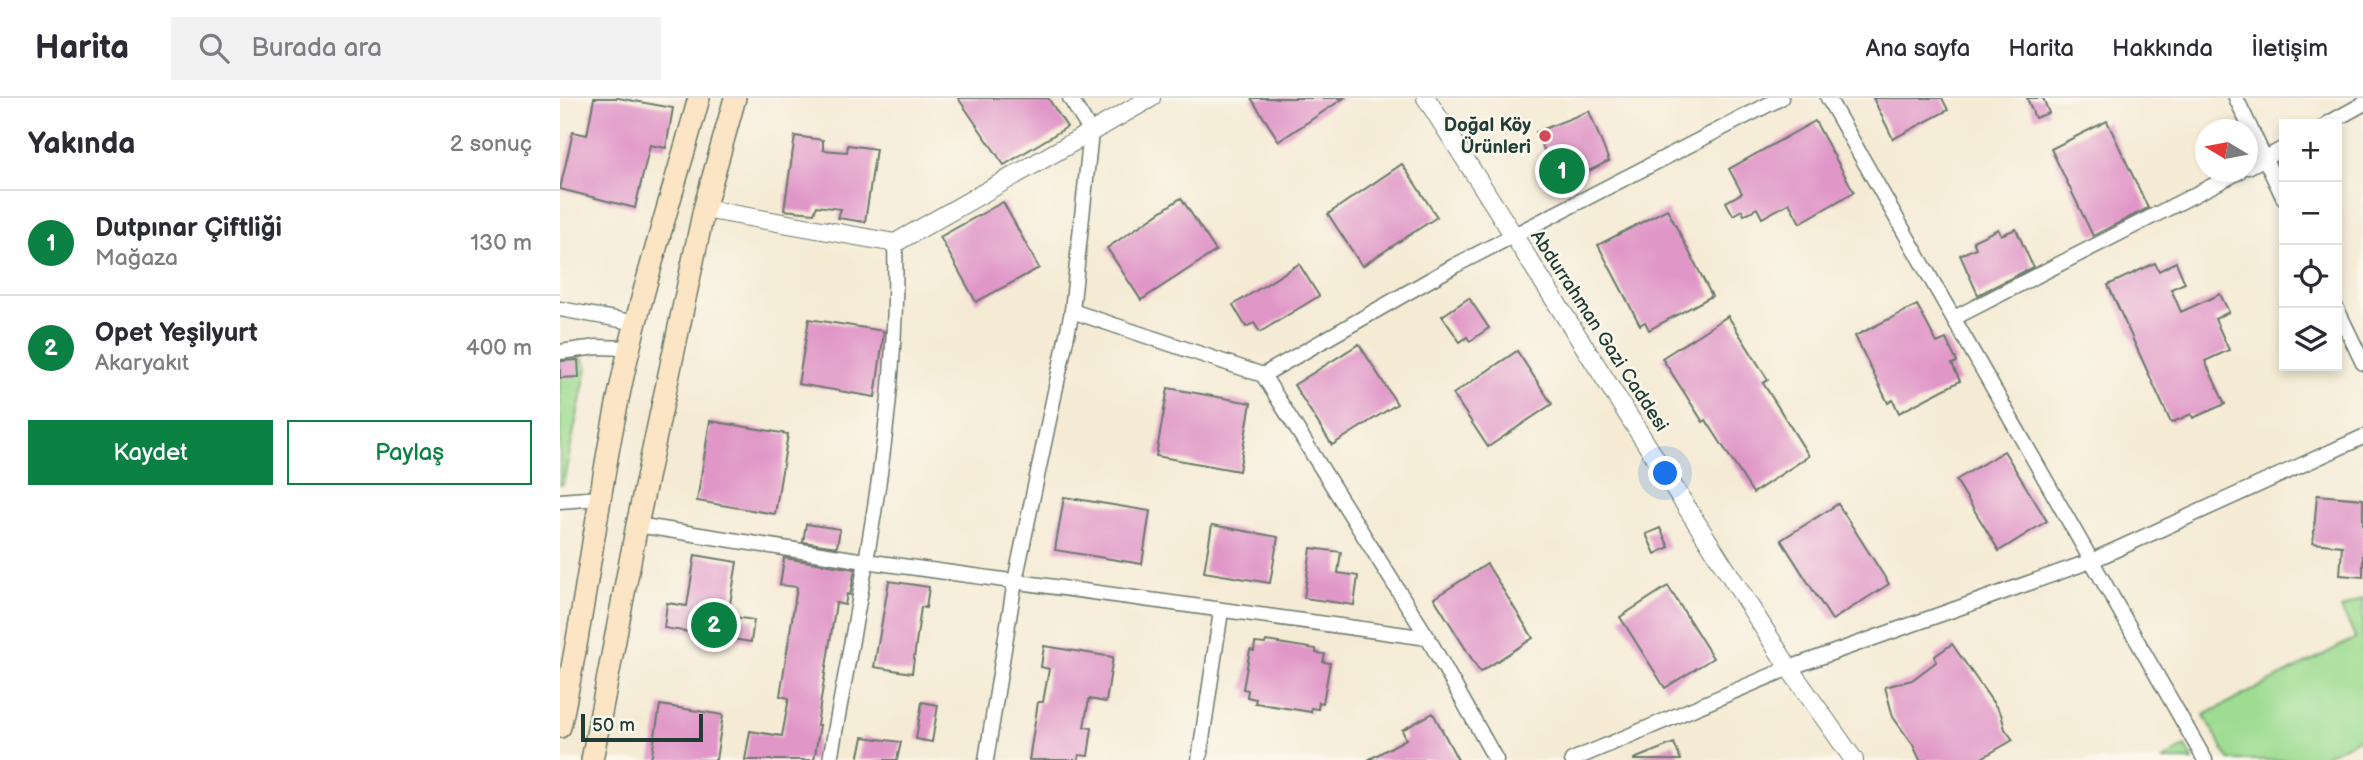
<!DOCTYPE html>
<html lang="tr">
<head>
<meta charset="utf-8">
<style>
	:root { --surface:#fff; --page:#f2f2f3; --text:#2b2b33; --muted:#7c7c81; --line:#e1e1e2; --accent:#0b8043 }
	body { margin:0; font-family:"Balsamiq Sans",sans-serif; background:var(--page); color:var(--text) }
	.controls { position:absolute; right:21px; top:21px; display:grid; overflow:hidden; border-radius:0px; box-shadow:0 4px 10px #0003 }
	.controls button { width:63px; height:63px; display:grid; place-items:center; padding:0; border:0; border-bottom:2px solid var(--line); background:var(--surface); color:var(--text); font:35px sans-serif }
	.compass { position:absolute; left:1635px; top:21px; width:63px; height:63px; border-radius:50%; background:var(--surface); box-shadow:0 4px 10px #0003; rotate:280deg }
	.scale { position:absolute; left:21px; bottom:18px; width:122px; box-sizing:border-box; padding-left:7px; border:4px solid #1f3d34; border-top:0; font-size:19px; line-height:24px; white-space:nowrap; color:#1f3d34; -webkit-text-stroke:5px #fbf7ec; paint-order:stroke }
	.you { position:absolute; left:1106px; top:376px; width:24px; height:24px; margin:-18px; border:5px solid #fff; border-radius:50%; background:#1a73e8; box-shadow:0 0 0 10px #1a73e833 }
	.badge { display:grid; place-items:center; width:46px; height:46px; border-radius:50%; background:var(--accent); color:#fff; font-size:23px; font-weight:700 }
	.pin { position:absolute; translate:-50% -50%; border:4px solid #fff; box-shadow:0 2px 7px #0006 }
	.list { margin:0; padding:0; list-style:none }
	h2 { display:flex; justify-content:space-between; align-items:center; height:91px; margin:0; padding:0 28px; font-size:30px }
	h2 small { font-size:23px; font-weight:400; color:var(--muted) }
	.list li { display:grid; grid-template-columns:46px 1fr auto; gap:21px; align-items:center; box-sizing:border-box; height:105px; padding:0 28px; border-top:2px solid var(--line) }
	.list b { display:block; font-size:26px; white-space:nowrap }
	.list p { margin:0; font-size:23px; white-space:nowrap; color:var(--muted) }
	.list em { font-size:23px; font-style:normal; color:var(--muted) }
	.actions { display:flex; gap:14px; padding:21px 28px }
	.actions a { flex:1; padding:16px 0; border:2px solid var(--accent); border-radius:0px; text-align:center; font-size:24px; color:var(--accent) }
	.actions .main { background:var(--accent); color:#fff }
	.icon { flex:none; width:38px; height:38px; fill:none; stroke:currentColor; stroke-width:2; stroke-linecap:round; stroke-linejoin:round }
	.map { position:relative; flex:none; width:1803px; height:662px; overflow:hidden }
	header { display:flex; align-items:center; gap:42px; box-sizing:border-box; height:98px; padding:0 35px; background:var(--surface); border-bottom:2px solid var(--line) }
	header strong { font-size:33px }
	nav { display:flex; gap:38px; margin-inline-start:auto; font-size:24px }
	.search { width:490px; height:63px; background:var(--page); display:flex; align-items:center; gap:18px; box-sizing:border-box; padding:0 24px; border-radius:0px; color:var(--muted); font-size:26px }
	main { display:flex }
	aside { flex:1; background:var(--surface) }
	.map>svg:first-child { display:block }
	.green { fill:#9ddc91; stroke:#5e8c62; stroke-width:2 }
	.building { fill:#e096c7 }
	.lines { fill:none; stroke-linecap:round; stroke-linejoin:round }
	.minor-casing { stroke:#6a7a6c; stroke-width:17 }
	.tertiary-casing { stroke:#6a7a6c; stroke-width:20 }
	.secondary-casing { stroke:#6a7a6c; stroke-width:24 }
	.minor { stroke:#fff; stroke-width:14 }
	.tertiary { stroke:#fff; stroke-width:18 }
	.secondary { stroke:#fce5c4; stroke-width:21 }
	.poi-dot { fill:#d1495b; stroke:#fbf7ec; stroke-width:2.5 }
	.labels { text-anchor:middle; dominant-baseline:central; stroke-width:5; stroke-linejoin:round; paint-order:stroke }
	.poi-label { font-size:19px; font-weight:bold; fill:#1f3d34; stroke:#fbf7ec; text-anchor:end }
	.street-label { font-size:19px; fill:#1f3d34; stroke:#fbf7ec }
</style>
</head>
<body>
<header>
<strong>Harita</strong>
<div class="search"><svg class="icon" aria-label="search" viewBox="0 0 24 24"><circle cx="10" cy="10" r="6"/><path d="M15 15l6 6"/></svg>Burada ara</div>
<nav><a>Ana sayfa</a><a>Harita</a><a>Hakkında</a><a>İletişim</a></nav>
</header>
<main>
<aside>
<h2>Yakında<small>2 sonuç</small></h2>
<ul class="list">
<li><span class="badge">1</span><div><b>Dutpınar Çiftliği</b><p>Mağaza</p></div><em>130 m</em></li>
<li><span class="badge">2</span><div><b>Opet Yeşilyurt</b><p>Akaryakıt</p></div><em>400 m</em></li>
</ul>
<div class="actions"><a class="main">Kaydet</a><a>Paylaş</a></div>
</aside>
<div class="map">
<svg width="1803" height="662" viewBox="0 0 1803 662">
	<rect width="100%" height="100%" fill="#fbf7ec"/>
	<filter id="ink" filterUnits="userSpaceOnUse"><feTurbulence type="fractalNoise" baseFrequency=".0143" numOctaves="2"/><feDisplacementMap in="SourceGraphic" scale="14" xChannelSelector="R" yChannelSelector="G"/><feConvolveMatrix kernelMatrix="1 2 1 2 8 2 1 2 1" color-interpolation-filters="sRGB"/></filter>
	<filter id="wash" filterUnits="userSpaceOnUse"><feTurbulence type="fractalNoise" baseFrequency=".00686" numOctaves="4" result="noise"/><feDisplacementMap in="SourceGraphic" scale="28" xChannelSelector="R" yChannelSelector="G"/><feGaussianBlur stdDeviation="1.57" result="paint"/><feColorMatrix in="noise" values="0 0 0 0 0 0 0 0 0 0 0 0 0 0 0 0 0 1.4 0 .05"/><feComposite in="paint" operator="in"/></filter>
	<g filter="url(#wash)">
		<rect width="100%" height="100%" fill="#f5ebd5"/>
		<g class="green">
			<polygon points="13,258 23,261 27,270 3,386 0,387 0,261"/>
			<polygon points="1803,500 1803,639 1756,662 1669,662 1644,617 1796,540 1781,511"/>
			<polygon points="1625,648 1633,662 1603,662"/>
		</g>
		<g id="blocks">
			<g class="building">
				<polygon points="34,0 58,0 113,10 106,50 90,47 75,110 0,91 13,34 27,37"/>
				<polygon points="398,0 488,0 507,29 444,67"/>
				<polygon points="691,0 784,0 719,43"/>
				<polygon points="1313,0 1382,0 1388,12 1333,41"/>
				<polygon points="1467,0 1483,0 1489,15 1475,20"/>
				<polygon points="1029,13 1049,63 1000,87 976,34"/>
				<polygon points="1255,23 1294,94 1240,125 1229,105 1202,120 1197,110 1184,117 1182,112 1173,117 1166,104 1182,95 1169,71"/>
				<polygon points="1547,23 1588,110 1533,138 1491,51"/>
				<polygon points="235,38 263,42 263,52 287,54 288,47 316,51 305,124 278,120 281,111 257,108 254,115 224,112"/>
				<polygon points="842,66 877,119 802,168 768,116"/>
				<polygon points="621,100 656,153 581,202 547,150"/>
				<polygon points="443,104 479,170 416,204 380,139"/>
				<polygon points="1107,111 1152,198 1089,232 1085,224 1080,227 1038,147"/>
				<polygon points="1438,131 1441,137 1456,131 1473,169 1418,197 1400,157 1416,150 1413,143"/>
				<polygon points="1616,164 1625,185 1611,191 1621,214 1660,196 1669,214 1655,221 1669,252 1645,263 1665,306 1633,320 1631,316 1611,325 1548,187 1595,165 1599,173"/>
				<polygon points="739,166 759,198 700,234 694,225 686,229 673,207"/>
				<polygon points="909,200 929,230 910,243 907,239 900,244 882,218"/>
				<polygon points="1357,207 1377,245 1386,241 1397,264 1392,266 1400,283 1339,315 1333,302 1328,305 1295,238"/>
				<polygon points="1168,218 1208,282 1203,285 1249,358 1193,395 1146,322 1143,324 1102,260"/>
				<polygon points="249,221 324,233 315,299 238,286"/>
				<polygon points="799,246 837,306 772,347 734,287"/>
				<polygon points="957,253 992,306 928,349 893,296"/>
				<polygon points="18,262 19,279 0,280 0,263"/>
				<polygon points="608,290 691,305 679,373 596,358"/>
				<polygon points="150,323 228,336 215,416 137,403"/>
				<polygon points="1444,353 1487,423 1439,453 1396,382"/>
				<polygon points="1757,397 1803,401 1803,479 1780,477 1782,448 1753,445"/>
				<polygon points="504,399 590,413 582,466 495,452"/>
				<polygon points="1278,406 1329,486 1272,522 1221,442"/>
				<polygon points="246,426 280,431 277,449 243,444"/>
				<polygon points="652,427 718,439 710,485 644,474"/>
				<polygon points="1100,430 1109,449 1095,456 1086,436"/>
				<polygon points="751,450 781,454 778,475 798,478 794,507 744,500"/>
				<polygon points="135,457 177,464 168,518 194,522 191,544 104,530 107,505 127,508"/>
				<polygon points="224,460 295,471 290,497 287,496 285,507 276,505 257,627 260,627 254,662 185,662 190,633 222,638 229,600 220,598 237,489 220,487"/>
				<polygon points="927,466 973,540 920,574 874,500"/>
				<polygon points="329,483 369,489 366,510 361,509 352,575 314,569"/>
				<polygon points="1108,488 1153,560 1105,590 1060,519"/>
				<polygon points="706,543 756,551 756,555 765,556 763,564 770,565 763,605 759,604 758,611 751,610 751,614 695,605 696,601 687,599 688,592 683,591 690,552 694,553 695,545 705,546"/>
				<polygon points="1392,546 1441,616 1445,631 1453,642 1418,662 1360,662 1353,647 1333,619 1325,589 1352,582 1376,564 1375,558"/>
				<polygon points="484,548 553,559 546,604 529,601 524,629 532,630 528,658 519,657 518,662 469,662 478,604 483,604 489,571 481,569"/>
				<polygon points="362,604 378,607 372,644 356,641"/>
				<polygon points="100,607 163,617 156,662 91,662"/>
				<polygon points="873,615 898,662 808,662 846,641 842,632"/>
				<polygon points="303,639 341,644 337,662 298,662"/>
				<polygon points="1114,645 1121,662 1074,662 1074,661"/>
			</g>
		</g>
	</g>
	<g filter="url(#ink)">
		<use href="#blocks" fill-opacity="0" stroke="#6a7a6c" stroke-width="2"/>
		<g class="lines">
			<defs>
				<g id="minor">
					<polyline points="1268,0 1645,662"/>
					<polyline points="1676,0 1724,101"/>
					<polyline points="1767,26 1803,6"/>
					<polyline points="1688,69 1724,50"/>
					<polyline points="0,211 77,225"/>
					<polyline points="1777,211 1803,265"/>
					<polyline points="512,213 703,277 868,540 936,662"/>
					<polyline points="1394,220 1679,74"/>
					<polyline points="0,254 37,249 69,250"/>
					<polyline points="703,277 894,168 1221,0"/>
					<polyline points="0,403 39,400"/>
					<polyline points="77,427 305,463 868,540"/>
					<path d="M 270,662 C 300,492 340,319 335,145"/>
					<polyline points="426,662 455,483 512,213 531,34 510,0"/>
					<polyline points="639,662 661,513"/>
					<polyline points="1012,662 1229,570 1531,463 1803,339"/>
				</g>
				<g id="tertiary">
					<polyline points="866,0 1229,570 1294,662"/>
					<polyline points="144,111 335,145 591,0"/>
				</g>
				<g id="secondary">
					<path d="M 0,629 C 28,504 39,376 69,252 C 89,167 116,84 139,0"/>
					<polyline points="32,662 77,427 144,111 175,0"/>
				</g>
			</defs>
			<use href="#minor" class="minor-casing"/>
			<use href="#tertiary" class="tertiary-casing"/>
			<use href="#secondary" class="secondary-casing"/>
			<use href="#minor" class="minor"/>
			<use href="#tertiary" class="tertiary"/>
			<use href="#secondary" class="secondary"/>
		</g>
	</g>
	<circle class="poi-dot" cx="985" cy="38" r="7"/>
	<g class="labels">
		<g class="poi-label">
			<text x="971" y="27">Doğal Köy<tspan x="971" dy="22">Ürünleri</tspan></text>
		</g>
		<g class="street-label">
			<text transform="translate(1039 233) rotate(57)">Abdurrahman Gazi Caddesi</text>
		</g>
	</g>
</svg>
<div class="controls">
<button>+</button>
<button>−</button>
<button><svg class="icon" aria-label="locate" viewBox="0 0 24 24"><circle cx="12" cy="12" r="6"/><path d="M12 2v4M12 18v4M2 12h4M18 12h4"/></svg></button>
<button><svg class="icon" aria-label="layers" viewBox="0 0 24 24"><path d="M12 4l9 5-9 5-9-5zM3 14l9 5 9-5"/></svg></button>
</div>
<svg class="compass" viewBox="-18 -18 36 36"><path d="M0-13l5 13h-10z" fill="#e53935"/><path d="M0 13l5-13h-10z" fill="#7c7c81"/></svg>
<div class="scale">50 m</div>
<div class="you"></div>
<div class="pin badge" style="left:1002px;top:73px">1</div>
<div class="pin badge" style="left:154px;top:527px">2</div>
</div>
</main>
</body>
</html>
